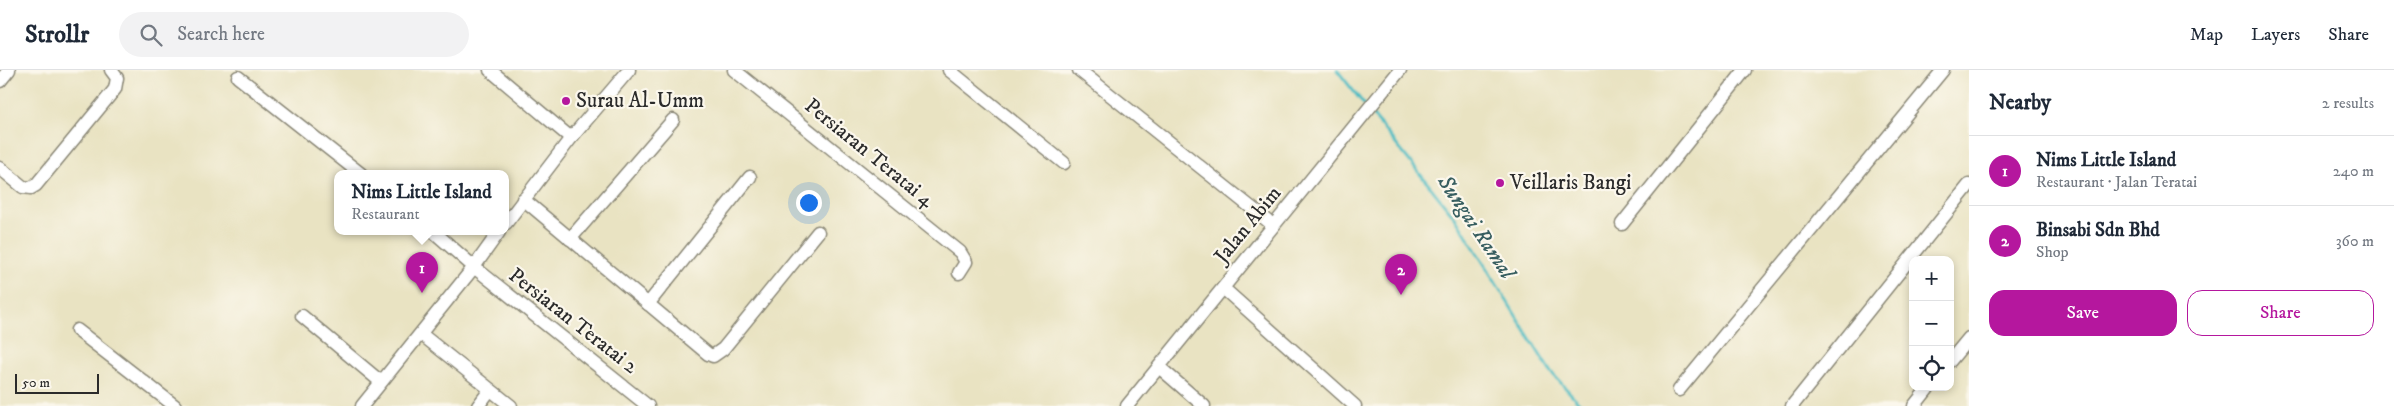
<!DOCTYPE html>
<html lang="en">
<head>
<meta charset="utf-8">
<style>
	:root { --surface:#fff; --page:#f2f2f3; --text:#1f2937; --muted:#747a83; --line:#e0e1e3; --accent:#b5179e }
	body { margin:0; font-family:"IM FELL DW Pica",serif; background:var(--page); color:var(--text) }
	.controls { position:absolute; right:15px; bottom:15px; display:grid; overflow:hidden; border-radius:10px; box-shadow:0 2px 8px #0003 }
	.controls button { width:45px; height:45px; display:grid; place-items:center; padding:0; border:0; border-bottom:1px solid var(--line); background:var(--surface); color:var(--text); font:25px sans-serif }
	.scale { position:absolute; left:15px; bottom:12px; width:84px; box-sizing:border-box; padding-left:5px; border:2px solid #2b2b2b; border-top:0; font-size:14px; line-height:18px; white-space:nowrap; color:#2b2b2b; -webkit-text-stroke:4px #fbf7ec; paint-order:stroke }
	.you { position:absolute; left:808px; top:132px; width:18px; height:18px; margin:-12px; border:4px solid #fff; border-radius:50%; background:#1a73e8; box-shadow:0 0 0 8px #1a73e833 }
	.badge { display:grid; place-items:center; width:32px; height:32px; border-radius:50%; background:var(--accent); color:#fff; font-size:16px; font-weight:700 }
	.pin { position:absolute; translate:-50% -41px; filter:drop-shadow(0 1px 2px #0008) }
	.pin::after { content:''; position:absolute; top:26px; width:18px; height:15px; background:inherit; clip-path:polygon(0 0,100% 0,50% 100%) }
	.popup { position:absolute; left:334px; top:100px; width:175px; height:65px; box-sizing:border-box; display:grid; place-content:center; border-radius:10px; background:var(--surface); filter:drop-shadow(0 1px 4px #0005); font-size:16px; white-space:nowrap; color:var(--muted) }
	.popup b { font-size:19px; color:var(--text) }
	.popup::after { content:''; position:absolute; left:50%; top:100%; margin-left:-10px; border:10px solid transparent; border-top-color:var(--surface) }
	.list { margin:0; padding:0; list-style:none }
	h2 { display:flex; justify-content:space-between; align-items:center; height:65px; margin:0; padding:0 20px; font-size:21px }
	h2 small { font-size:16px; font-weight:400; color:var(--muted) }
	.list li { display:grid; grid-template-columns:32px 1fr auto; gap:15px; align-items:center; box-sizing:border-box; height:70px; padding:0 20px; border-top:1px solid var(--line) }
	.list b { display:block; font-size:19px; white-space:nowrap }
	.list p { margin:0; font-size:16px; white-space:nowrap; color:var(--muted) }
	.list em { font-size:16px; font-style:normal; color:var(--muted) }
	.actions { display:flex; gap:10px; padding:15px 20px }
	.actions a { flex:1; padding:11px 0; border:1px solid var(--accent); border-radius:15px; text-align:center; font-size:18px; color:var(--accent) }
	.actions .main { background:var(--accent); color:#fff }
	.icon { flex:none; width:28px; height:28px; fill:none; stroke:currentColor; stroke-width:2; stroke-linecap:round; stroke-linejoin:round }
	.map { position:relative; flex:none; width:1969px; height:336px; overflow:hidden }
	header { display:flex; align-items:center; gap:30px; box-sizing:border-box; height:70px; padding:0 25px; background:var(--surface); border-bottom:1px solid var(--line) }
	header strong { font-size:24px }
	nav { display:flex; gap:28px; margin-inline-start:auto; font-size:18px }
	.search { width:350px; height:45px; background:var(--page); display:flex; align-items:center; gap:12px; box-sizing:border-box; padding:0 18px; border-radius:28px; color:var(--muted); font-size:19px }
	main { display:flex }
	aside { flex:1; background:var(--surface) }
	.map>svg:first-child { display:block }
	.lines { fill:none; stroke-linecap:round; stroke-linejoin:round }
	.stream { stroke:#4dbcc2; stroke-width:3 }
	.street-casing { stroke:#8a8776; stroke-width:15 }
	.street { stroke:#fff; stroke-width:12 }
	.poi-dot { fill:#b5179e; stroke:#fbf7ec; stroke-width:2 }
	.labels { text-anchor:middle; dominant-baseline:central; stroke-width:4.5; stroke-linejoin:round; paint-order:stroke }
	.poi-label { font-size:21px; fill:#2b2b2b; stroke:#fbf7ec; text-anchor:start }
	.street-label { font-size:21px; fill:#2b2b2b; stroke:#fbf7ec }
	.water-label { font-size:22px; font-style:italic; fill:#375e60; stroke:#fbf7ec }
</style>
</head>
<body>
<header>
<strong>Strollr</strong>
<div class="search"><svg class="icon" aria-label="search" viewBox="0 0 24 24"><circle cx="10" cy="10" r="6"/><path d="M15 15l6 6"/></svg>Search here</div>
<nav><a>Map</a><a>Layers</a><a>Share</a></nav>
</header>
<main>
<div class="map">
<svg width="1969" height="336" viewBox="0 0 1969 336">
	<rect width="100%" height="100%" fill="#fbf7ec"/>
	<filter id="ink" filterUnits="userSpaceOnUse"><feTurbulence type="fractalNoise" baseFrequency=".02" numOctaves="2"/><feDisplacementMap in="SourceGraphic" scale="10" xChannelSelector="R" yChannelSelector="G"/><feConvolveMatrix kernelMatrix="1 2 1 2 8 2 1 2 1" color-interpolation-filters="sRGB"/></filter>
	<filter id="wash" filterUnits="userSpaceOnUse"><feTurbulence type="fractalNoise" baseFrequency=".0096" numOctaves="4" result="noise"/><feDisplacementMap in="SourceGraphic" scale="20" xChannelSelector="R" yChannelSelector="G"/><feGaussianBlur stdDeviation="1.12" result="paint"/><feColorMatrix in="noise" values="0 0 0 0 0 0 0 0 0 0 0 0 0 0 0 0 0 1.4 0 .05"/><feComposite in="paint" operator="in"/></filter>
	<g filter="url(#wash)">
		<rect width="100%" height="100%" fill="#e9e3c2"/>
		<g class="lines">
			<g class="stream">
				<polyline points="1337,0 1366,37"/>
				<polyline points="1370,42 1457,150 1550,301 1582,336"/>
			</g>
		</g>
	</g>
	<g filter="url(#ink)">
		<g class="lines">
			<defs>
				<g id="street">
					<polyline points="490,0 571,68"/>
					<polyline points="734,0 960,182 966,192 959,203"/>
					<polyline points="949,0 1064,93"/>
					<polyline points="1079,0 1273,155"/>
					<polyline points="238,7 361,104"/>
					<polyline points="0,11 9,0"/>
					<polyline points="0,98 23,117 31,118 36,115 115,19 117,8 111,0"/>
					<polyline points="523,129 708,284 713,286 723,279 818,162"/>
					<polyline points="506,153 571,68 629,0"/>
					<polyline points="1622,154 1745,0"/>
					<polyline points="434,162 474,197 648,336"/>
					<polyline points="570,169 673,50"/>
					<polyline points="1223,218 1355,336"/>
					<polyline points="648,234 750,107"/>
					<polyline points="302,246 381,312"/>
					<polyline points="77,260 175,336"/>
					<polyline points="421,264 511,336"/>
					<polyline points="1950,291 1969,268"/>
					<polyline points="1159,297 1204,336"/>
					<polyline points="1679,320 1943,0"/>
					<polyline points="362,336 474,197 499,162"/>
					<polyline points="478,336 490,320"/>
					<polyline points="1127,336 1400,0"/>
					<polyline points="1792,336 1969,115"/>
					<polyline points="1914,336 1929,317"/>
				</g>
			</defs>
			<use href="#street" class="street-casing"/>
			<use href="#street" class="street"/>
		</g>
	</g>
	<g class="poi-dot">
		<circle cx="566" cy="31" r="5"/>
		<circle cx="1500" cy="113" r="5"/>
	</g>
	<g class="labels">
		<g class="poi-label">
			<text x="576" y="31">Surau Al-Umm</text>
			<text x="1510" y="113">Veillaris Bangi</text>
		</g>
		<g class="street-label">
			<text transform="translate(869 83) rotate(39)">Persiaran Teratai 4</text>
			<text transform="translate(1248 155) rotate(-51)">Jalan Abim</text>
			<text transform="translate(573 251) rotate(38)">Persiaran Teratai 2</text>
		</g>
		<g class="water-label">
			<text transform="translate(1476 157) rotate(56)">Sungai Ramal</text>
		</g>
	</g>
</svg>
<div class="controls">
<button>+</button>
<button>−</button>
<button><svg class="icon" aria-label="locate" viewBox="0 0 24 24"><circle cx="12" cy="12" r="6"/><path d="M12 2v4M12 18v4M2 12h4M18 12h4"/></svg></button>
</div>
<div class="scale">50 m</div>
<div class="you"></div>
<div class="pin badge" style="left:422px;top:223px">1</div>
<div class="popup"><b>Nims Little Island</b>Restaurant</div>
<div class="pin badge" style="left:1401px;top:225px">2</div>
</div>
<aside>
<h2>Nearby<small>2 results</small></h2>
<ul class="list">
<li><span class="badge">1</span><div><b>Nims Little Island</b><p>Restaurant · Jalan Teratai</p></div><em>240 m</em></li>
<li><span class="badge">2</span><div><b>Binsabi Sdn Bhd</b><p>Shop</p></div><em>360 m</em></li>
</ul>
<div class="actions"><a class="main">Save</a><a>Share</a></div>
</aside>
</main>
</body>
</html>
